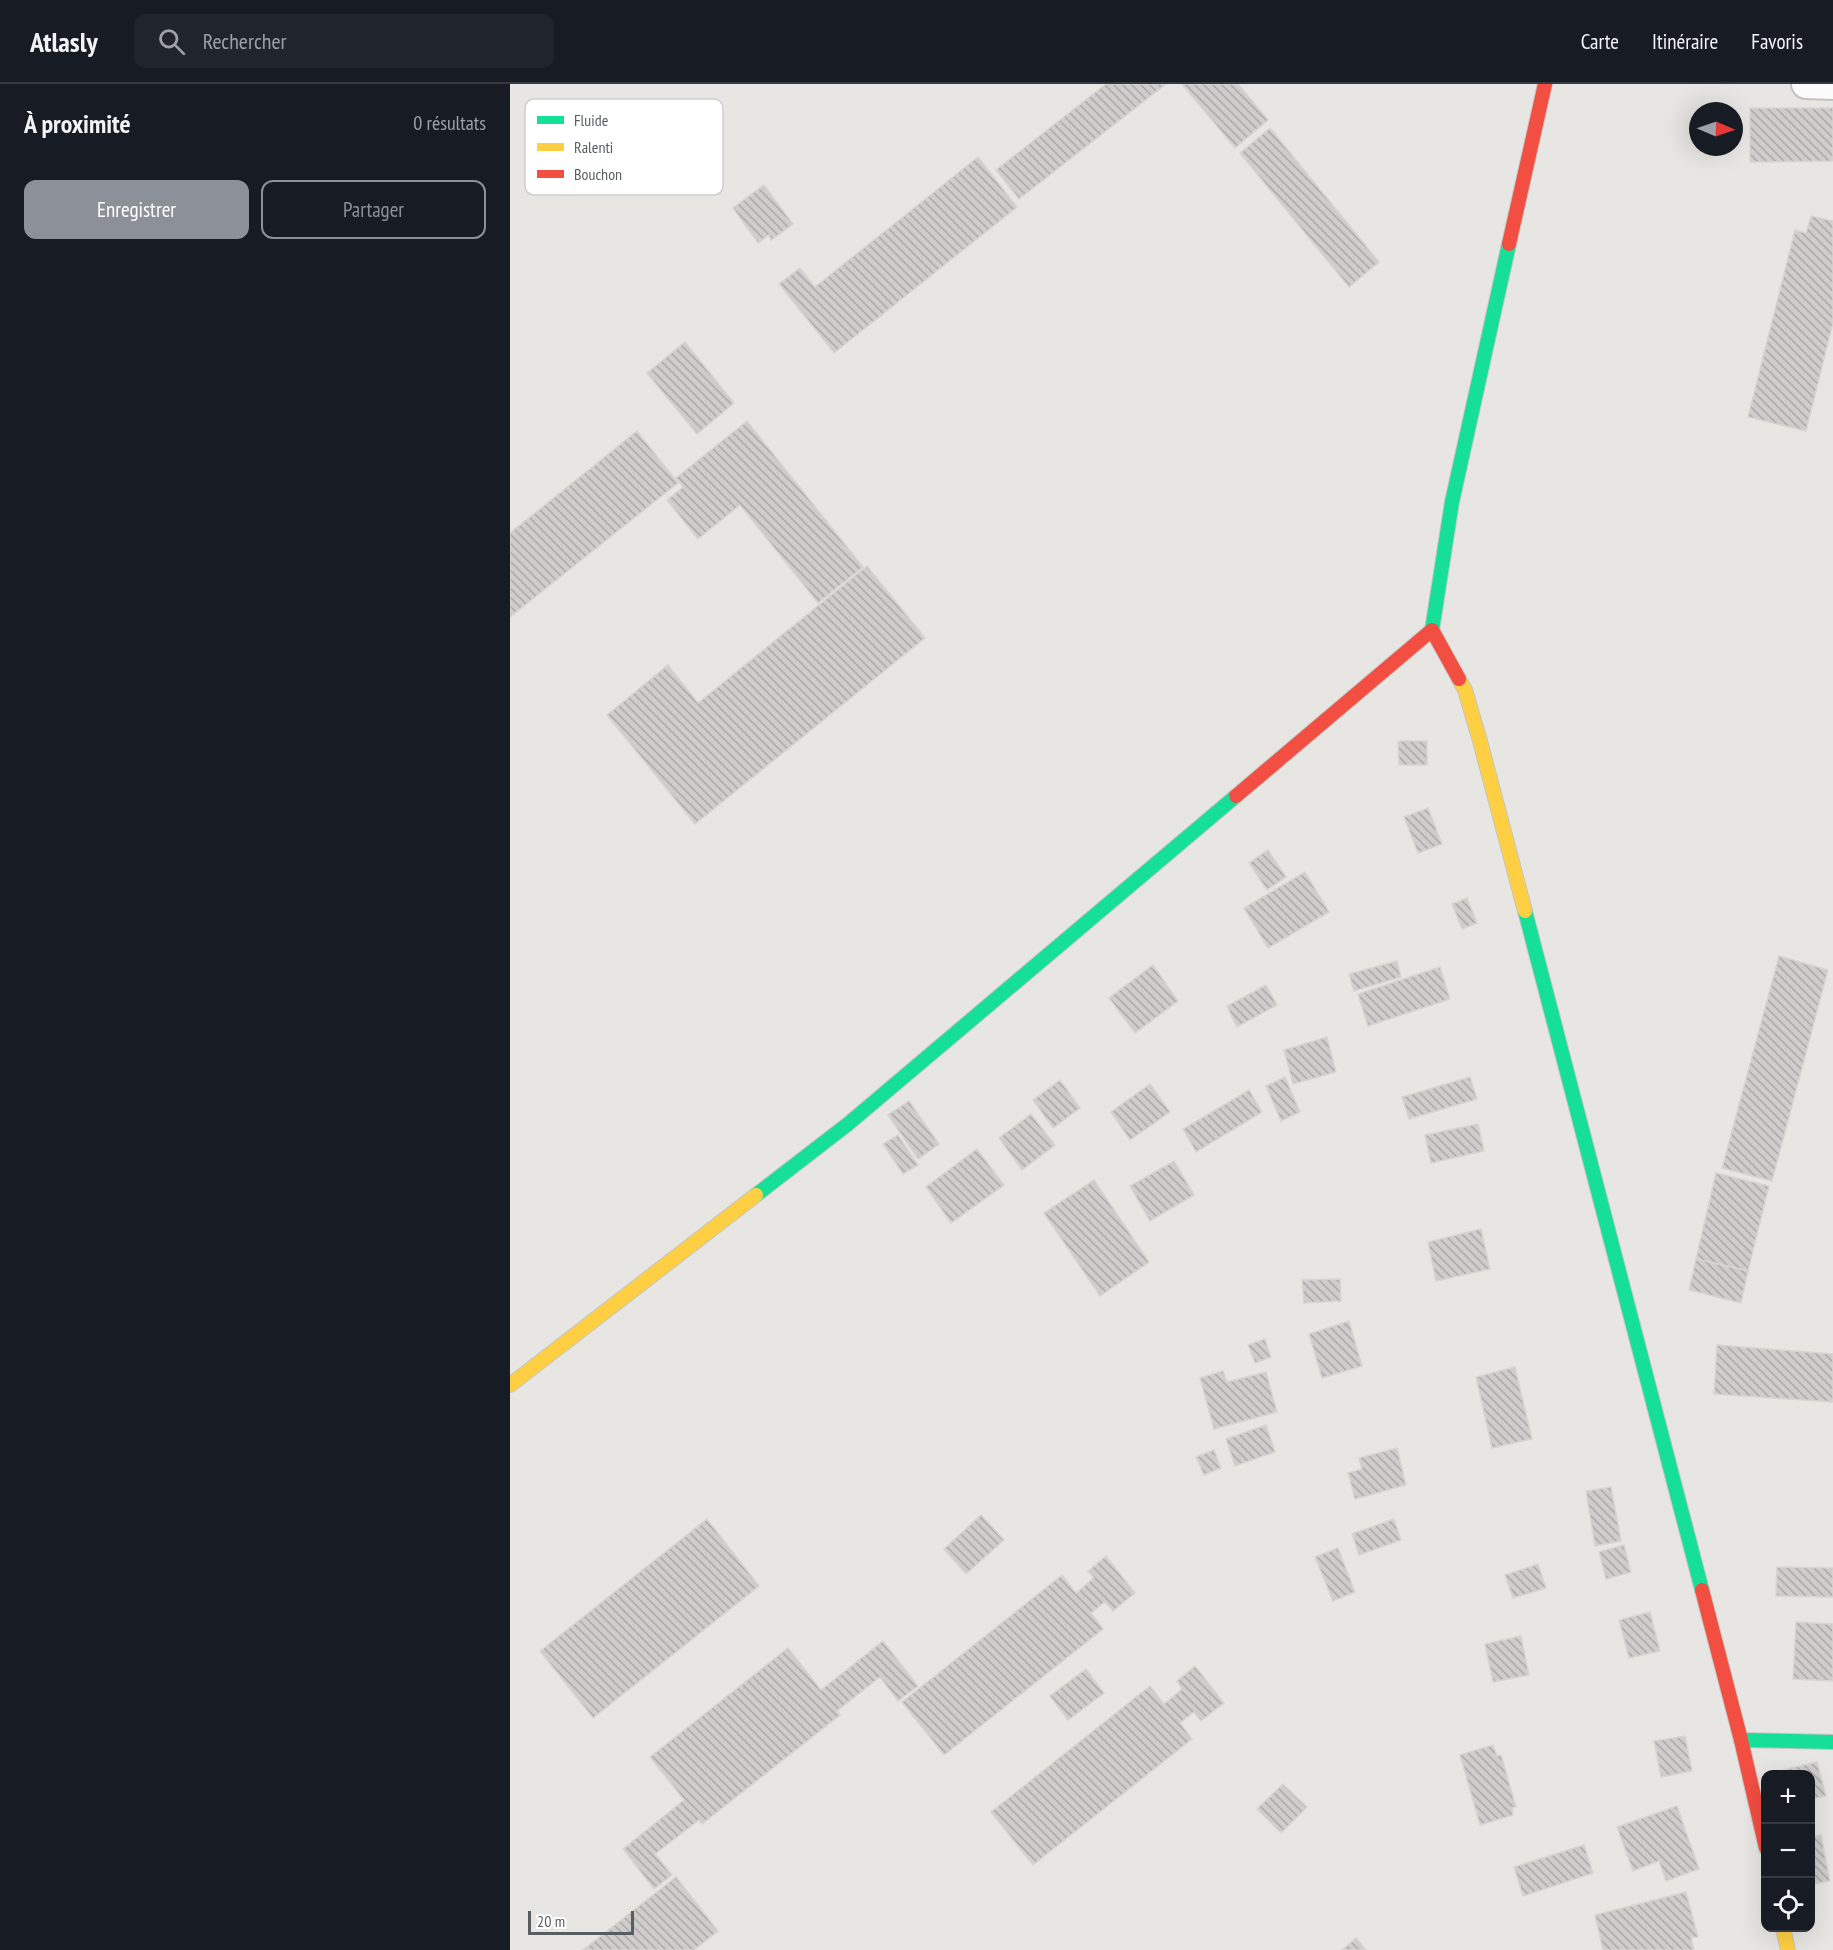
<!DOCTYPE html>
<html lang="fr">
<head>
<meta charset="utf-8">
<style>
	:root { --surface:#171b24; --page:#20242c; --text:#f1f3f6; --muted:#9ea1a6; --line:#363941; --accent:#8c9099 }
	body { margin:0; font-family:"PT Sans Narrow",sans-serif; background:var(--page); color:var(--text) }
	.controls { position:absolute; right:18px; bottom:18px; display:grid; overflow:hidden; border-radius:12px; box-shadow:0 6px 24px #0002 }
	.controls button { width:54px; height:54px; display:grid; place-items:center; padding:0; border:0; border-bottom:2px solid var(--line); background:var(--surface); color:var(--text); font:30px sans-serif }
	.compass { position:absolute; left:1179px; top:18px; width:54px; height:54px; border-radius:50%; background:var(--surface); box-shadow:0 6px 24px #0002; rotate:92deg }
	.scale { position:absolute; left:18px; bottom:15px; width:106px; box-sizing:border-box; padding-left:6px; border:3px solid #585d60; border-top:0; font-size:16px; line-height:21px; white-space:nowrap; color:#585d60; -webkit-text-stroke:4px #fff; paint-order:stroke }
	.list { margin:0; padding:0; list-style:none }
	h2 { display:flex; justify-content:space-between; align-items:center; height:78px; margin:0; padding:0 24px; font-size:26px }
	h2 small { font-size:20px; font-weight:400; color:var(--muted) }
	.actions { display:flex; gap:12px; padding:18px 24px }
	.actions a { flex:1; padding:14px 0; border:2px solid var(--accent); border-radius:12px; text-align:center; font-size:21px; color:var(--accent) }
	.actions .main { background:var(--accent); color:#fff }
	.icon { flex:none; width:33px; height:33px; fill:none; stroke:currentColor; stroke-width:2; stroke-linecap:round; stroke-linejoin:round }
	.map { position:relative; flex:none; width:1323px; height:1866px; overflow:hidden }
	header { display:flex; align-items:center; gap:36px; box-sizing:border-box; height:84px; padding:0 30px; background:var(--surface); border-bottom:2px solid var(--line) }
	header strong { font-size:28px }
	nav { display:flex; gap:33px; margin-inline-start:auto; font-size:21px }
	.search { width:420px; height:54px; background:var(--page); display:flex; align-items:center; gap:15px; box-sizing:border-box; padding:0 21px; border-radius:12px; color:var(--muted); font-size:22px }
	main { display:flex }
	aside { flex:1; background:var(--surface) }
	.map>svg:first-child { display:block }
	.building { fill:url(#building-back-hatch); stroke:#d7d5d2; stroke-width:1.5 }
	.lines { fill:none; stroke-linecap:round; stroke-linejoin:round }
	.street-casing { stroke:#c3c3c3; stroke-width:32 }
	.fast-casing { stroke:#c4c5c4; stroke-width:16 }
	.slow-casing { stroke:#c4c5c4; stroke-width:16 }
	.jam-casing { stroke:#c4c5c4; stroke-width:16 }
	.street { stroke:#fcfbfb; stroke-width:28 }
	.fast { stroke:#16e098; stroke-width:14 }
	.slow { stroke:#ffcf43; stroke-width:14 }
	.jam { stroke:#f24e42; stroke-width:14 }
	.key { fill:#fff; stroke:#cdcecf; stroke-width:1.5 }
	.key-label { font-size:16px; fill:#585d60 }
</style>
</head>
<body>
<header>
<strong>Atlasly</strong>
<div class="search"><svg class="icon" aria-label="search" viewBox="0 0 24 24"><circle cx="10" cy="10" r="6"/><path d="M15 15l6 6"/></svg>Rechercher</div>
<nav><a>Carte</a><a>Itinéraire</a><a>Favoris</a></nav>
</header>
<main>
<aside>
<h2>À proximité<small>0 résultats</small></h2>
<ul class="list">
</ul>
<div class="actions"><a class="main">Enregistrer</a><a>Partager</a></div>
</aside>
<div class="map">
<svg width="1323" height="1866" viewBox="0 0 1323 1866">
	<defs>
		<pattern id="building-back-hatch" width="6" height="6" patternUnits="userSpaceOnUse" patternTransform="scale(1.5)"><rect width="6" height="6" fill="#cfcdcb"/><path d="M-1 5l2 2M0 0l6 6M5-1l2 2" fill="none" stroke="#abaaa8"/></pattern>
	</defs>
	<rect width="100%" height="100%" fill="#e8e6e2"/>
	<g class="building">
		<polygon points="596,0 656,0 509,115 486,86"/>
		<polygon points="672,0 728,0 758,36 725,64"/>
		<polygon points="1240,24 1323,24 1323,77 1240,78"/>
		<polygon points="760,44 869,178 839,203 730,69"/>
		<polygon points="468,73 507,123 324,269 269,200 290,184 305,203"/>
		<polygon points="254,101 283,140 261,156 259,151 248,159 223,124"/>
		<polygon points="1301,132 1323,137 1323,239 1296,347 1238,333 1285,146 1296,149"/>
		<polygon points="175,258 224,319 187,350 137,289"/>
		<polygon points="237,337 353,483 308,519 230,421 188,455 157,416 173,403 166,394"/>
		<polygon points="127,347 168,399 0,533 0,449"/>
		<polygon points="357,482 415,554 185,740 97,631 158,581 188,619"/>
		<polygon points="888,657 917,657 917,681 889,681"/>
		<polygon points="918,724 932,760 908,769 894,733"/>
		<polygon points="758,766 776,793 757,806 739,779"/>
		<polygon points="795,788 819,828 758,864 734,824"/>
		<polygon points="957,814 967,839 952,845 942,820"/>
		<polygon points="1269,872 1318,886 1262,1097 1212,1084"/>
		<polygon points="887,877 891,893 844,907 839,890"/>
		<polygon points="643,881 668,917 625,949 599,914"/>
		<polygon points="930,883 940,915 858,942 848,910"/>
		<polygon points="756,901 767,921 727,943 717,922"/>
		<polygon points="817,953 826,988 783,1000 774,966"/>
		<polygon points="775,993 790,1028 771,1037 756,1002"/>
		<polygon points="960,993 967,1015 899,1035 892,1013"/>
		<polygon points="550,996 570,1024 543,1044 523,1016"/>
		<polygon points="640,1000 660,1028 620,1056 601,1028"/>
		<polygon points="739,1006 752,1028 686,1068 673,1045"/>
		<polygon points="399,1017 429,1060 408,1075 378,1031"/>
		<polygon points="521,1030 545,1061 512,1086 489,1054"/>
		<polygon points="968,1040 974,1067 921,1079 915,1051"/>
		<polygon points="388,1051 408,1081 393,1090 373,1060"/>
		<polygon points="467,1065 494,1101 441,1139 416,1103"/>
		<polygon points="664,1077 684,1111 640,1137 620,1102"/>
		<polygon points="1206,1089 1259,1102 1238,1187 1186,1175"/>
		<polygon points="584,1096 639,1178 590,1212 534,1129"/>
		<polygon points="971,1145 980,1185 926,1197 918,1158"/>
		<polygon points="1186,1175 1238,1187 1231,1219 1179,1206"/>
		<polygon points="830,1195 831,1217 794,1219 792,1196"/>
		<polygon points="839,1237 852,1282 812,1294 799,1250"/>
		<polygon points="755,1255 761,1273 745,1279 738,1261"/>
		<polygon points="1207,1261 1323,1270 1323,1318 1204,1310"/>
		<polygon points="1005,1283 1022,1355 982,1364 966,1293"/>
		<polygon points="713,1287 717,1298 756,1288 767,1328 704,1345 690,1294"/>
		<polygon points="756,1341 765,1368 725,1382 716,1355"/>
		<polygon points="887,1364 896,1401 845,1415 838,1389 852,1385 849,1374"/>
		<polygon points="704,1366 711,1384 694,1391 686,1373"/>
		<polygon points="1101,1403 1111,1457 1085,1462 1076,1407"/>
		<polygon points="471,1431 494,1456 456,1490 434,1465"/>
		<polygon points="197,1435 249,1502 83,1634 30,1567"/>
		<polygon points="884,1435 891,1456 849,1471 842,1450"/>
		<polygon points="1114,1461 1121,1488 1096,1495 1089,1468"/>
		<polygon points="828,1464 845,1508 823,1517 805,1473"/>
		<polygon points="596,1472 625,1509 603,1527 595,1518 581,1529 593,1545 434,1671 392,1618 552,1491 566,1509 584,1494 578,1487"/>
		<polygon points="1028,1480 1036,1504 1003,1514 995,1491"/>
		<polygon points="1267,1483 1323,1484 1323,1513 1266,1512"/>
		<polygon points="1140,1528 1150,1567 1119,1574 1109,1536"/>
		<polygon points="1286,1538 1323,1540 1323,1597 1283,1595"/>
		<polygon points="1011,1552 1019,1591 983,1598 975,1560"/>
		<polygon points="373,1557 408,1602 388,1617 370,1593 327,1627 330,1631 192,1740 189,1736 145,1770 162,1791 144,1805 113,1765 174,1716 140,1673 278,1564 311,1606"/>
		<polygon points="685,1582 714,1619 691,1637 684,1628 670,1639 682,1655 523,1781 481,1728 640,1602 654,1620 672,1605 667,1597"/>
		<polygon points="576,1585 594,1609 558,1636 540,1612"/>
		<polygon points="1175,1652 1182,1687 1151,1693 1144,1657"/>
		<polygon points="983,1661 987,1672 991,1671 1006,1723 1002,1724 1003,1731 970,1741 950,1671"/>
		<polygon points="1307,1678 1316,1712 1300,1715 1300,1690 1274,1690 1273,1686"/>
		<polygon points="773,1700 797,1723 771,1749 747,1725"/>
		<polygon points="1167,1722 1189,1785 1156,1797 1149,1777 1123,1787 1107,1743"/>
		<polygon points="1311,1751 1320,1797 1300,1801 1300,1753"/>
		<polygon points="1074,1761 1083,1789 1013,1812 1004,1783"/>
		<polygon points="166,1793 208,1847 184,1866 73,1866"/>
		<polygon points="1176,1808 1188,1853 1181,1854 1184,1866 1093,1866 1085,1831"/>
		<polygon points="846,1854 856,1866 832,1866"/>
	</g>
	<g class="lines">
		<defs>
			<polyline id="street" points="1296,0 1323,1"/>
			<g id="fast">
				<polyline points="922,546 942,418 999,160"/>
				<polyline points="1015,827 1192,1506"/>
				<polyline points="246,1111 338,1040 726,712"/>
				<polyline points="1231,1656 1323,1658"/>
			</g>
			<g id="slow">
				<polyline points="949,595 955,606 970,657 1015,827"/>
				<polyline points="0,1301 246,1111"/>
				<polyline points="1273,1844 1278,1866"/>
			</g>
			<g id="jam">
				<polyline points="999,160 1035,0"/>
				<polyline points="726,712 922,546 949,595"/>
				<polyline points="1192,1506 1231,1656 1256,1764"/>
			</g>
		</defs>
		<use href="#street" class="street-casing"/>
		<use href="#fast" class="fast-casing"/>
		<use href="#slow" class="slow-casing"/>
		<use href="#jam" class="jam-casing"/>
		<use href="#street" class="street"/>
		<use href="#fast" class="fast"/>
		<use href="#slow" class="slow"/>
		<use href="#jam" class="jam"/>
	</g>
	<rect x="15" y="15" width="198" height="96" rx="9" class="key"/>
	<rect x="27" y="32" width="27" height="8" fill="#16e098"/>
	<rect x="27" y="59" width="27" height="8" fill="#ffcf43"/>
	<rect x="27" y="86" width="27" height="8" fill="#f24e42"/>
	<g class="key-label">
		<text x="64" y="42">Fluide</text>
		<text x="64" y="69">Ralenti</text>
		<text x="64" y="96">Bouchon</text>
	</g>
</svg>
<div class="controls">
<button>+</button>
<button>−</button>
<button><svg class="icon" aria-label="locate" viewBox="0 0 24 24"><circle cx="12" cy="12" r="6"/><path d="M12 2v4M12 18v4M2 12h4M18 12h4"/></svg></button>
</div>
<svg class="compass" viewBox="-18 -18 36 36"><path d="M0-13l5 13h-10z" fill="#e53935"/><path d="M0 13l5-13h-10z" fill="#9ea1a6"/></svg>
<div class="scale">20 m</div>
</div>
</main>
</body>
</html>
